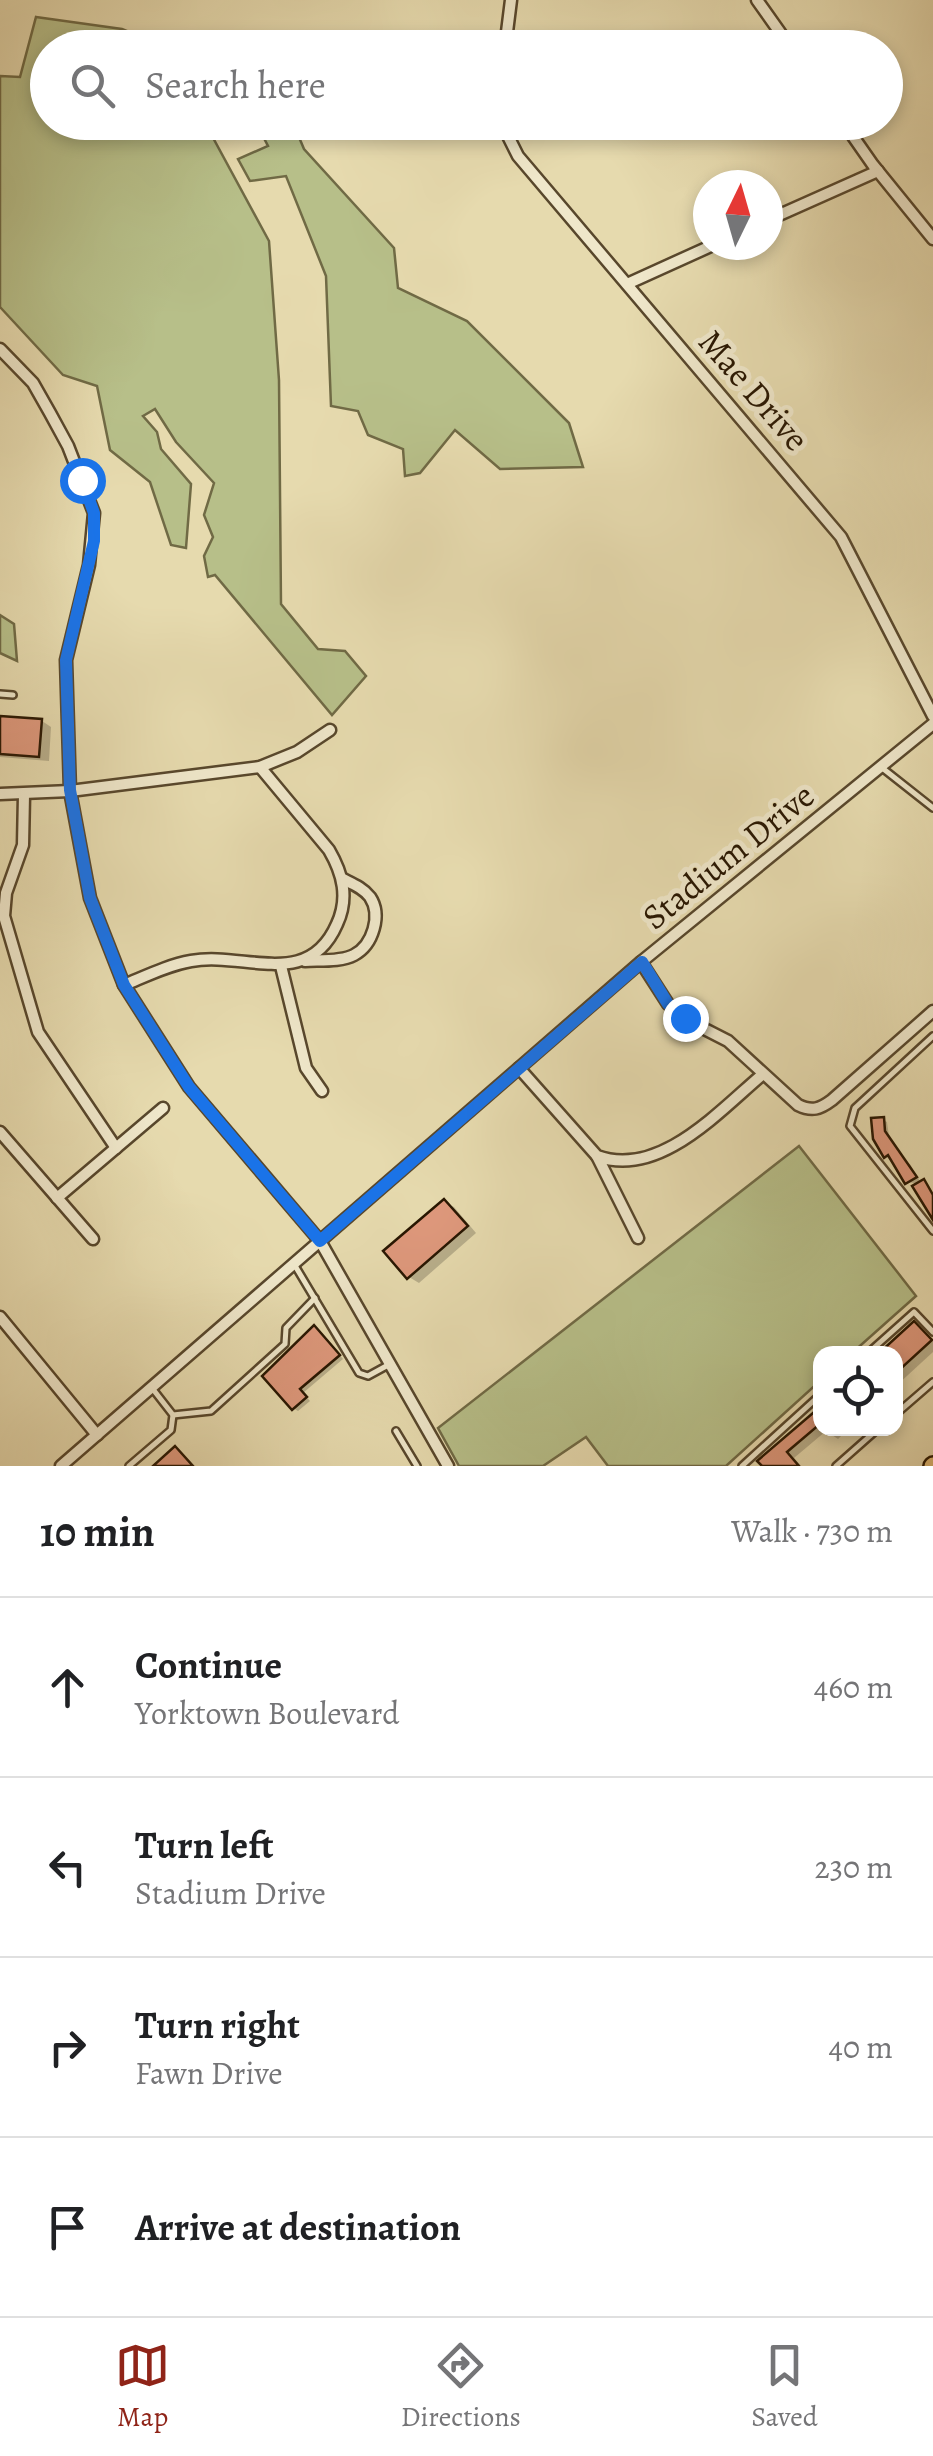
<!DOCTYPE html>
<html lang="en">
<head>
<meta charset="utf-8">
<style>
	:root { --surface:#fff; --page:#f6f6f6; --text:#202124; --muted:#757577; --line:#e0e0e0; --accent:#8f2418 }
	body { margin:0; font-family:Alegreya,serif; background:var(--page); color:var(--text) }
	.controls { position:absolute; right:30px; bottom:30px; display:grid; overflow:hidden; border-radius:20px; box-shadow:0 5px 15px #0003 }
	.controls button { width:90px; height:90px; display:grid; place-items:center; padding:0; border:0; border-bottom:2px solid var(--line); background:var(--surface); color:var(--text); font:50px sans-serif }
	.compass { position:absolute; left:693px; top:170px; width:90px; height:90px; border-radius:50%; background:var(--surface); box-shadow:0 5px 15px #0003; rotate:5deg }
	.stop { position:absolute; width:30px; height:30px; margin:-22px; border:8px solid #1a73e8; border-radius:50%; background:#fff }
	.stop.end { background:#1a73e8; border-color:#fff; box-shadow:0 2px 10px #0008 }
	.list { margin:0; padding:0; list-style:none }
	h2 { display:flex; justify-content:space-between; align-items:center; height:130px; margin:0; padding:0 40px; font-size:42px }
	h2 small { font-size:32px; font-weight:400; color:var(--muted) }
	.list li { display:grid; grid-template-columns:65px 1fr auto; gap:30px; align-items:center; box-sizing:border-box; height:180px; padding:0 40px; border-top:2px solid var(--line) }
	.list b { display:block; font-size:38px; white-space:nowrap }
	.list p { margin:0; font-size:32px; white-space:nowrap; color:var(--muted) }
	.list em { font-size:32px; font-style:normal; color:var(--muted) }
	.icon { flex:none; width:55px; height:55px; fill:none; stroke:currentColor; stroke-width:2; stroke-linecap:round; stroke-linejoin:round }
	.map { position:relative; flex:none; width:933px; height:1466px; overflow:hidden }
	.search { position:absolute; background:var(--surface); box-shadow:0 5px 15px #0003; left:30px; right:30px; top:30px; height:110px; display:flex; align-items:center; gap:25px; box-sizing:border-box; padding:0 35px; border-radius:55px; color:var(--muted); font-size:38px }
	.sheet { height:850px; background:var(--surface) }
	nav { display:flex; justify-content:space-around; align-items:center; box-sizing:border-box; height:140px; border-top:2px solid var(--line); background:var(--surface); font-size:28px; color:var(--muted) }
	nav a { display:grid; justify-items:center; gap:5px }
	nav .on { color:var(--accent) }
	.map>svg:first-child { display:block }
	.green { fill:#b7bf89; stroke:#706a45; stroke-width:2.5 }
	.shadow { fill:#0003 }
	.building { fill:#de987c; stroke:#281601; stroke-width:2.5 }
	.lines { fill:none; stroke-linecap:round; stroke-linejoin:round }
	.service-casing { stroke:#58472c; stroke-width:10 }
	.minor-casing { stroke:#58472c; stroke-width:15 }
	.primary-casing { stroke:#281601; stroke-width:20 }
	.service { stroke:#efe7ca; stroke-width:5 }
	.minor { stroke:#efe7ca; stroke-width:10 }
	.primary { stroke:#e3bd77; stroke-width:15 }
	.route { stroke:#1a73e8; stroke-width:12 }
	.labels { text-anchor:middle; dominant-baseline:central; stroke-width:10; stroke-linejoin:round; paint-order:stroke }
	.street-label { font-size:35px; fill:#281601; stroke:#efe7ca }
</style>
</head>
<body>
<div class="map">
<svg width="933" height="1466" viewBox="0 0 933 1466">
	<rect width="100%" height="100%" fill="#e6daae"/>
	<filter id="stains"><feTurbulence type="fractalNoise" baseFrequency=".002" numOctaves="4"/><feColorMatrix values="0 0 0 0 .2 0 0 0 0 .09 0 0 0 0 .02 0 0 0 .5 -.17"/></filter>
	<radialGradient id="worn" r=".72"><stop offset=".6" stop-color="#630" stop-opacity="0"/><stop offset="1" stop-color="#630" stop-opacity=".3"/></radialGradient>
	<g class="green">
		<polygon points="36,17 122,29 165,47 48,48 48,122 205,123 269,241 279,380 281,604 318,649 345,651 366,676 332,715 215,575 208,577 204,556 213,537 204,515 214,483 176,442 155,409 143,416 157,432 161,449 191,484 186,548 171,545 150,482 110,450 97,386 63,375 0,307 0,76 20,77"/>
		<polygon points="256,123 293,123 304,149 394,248 398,288 467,321 569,423 583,467 500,469 455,430 420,473 405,476 403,449 368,435 358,411 331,406 326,276 286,176 250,181 238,159 268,146"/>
		<polygon points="0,615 14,624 17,661 0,653"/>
		<polygon points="799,1146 916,1296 852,1353 820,1354 820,1381 726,1466 608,1466 586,1437 543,1466 459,1466 438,1428"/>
	</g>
	<g class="shadow">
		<polygon points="0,718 42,721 51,727 49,761 0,757"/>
		<polygon points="883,1120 887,1122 889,1136 904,1162 910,1164 921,1183 928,1184 933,1193 933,1211 914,1183 907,1182 886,1156"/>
		<polygon points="444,1202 454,1207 476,1233 419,1283 409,1277"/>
		<polygon points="914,1324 933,1339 933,1352 896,1386 896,1354"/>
		<polygon points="319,1331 343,1359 303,1393 310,1401 298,1411 293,1408"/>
		<polygon points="820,1407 820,1428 849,1428 838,1439 826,1431 794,1458 801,1466 766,1466 762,1460"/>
	</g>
	<g class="building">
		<polygon points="0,716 42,719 39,757 0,754"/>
		<polygon points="884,1117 885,1131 917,1177 905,1184 888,1155 884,1158 873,1139 871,1118"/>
		<polygon points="924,1179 933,1195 933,1220 912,1186"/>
		<polygon points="444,1199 468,1226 407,1279 383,1251"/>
		<polygon points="914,1321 932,1340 896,1373 896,1354 878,1354"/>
		<polygon points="314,1325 340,1355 300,1389 307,1397 292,1410 262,1376"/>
		<polygon points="820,1407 820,1424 787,1452 799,1466 762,1466 757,1461"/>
		<polygon points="175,1446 193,1466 153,1466"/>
	</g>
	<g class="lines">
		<defs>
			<g id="service">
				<polyline points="0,694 13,695"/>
				<polyline points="881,767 933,808"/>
				<polyline points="933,1036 855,1108 850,1126 933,1231"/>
				<polyline points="294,1264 359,1373 368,1376 390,1364"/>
				<polyline points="867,1354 914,1312 933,1332"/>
				<polyline points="896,1414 933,1382"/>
				<polyline points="173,1415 211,1411 285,1344 286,1328 315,1298"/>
				<polyline points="396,1431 417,1466"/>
				<polyline points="129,1466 171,1430 173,1415 152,1388"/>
				<polyline points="742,1466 820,1395"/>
				<polyline points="836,1466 879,1428"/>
			</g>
			<g id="minor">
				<polyline points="757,0 791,48"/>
				<polyline points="505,48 511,0"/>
				<polyline points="501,122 518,156 841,537 933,716"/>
				<polyline points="843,122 873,165 933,239"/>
				<polyline points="768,220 878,171"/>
				<polyline points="627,284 713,245"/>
				<polyline points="0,349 33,383 50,413 68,446 94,513 89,565 66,660 70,791 90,898 124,985 189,1087 320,1241 448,1466"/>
				<polyline points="0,794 70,791 260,767 297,752 330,730"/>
				<polyline points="24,795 23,845 6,893 4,916 38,1032 116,1148"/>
				<path d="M 305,961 C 319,960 341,962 354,955 C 373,945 382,915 370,897 C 363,888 353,884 343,879"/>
				<path d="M 641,962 L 668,1004 L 685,1019 L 728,1041 L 798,1105 C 812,1112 820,1109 832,1100 L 933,1011"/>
				<polyline points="281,966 306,1068 322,1091"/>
				<path d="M 124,985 C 146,976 168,965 191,961 C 244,951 308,991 337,924 C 349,898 343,874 329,850 L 260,767"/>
				<path d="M 519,1068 L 597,1156 C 659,1179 719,1111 763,1074"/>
				<polyline points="0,1132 93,1239"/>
				<polyline points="597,1156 638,1238"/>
				<polyline points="57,1198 163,1108"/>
				<polyline points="0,1317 97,1435"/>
				<polyline points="61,1466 641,962 933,724"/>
			</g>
			<polyline id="primary" points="932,1466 933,1465"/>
		</defs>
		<use href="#service" class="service-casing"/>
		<use href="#minor" class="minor-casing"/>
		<use href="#primary" class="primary-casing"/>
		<use href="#service" class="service"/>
		<use href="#minor" class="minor"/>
		<use href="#primary" class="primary"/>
	</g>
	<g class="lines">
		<polyline class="route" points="82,480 94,513 94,541 66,660 70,790 90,898 124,985 189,1087 320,1241 642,962 668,1004 685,1018"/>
	</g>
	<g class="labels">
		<g class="street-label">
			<text transform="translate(754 390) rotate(49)">Mae Drive</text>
			<text transform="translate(728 856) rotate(-39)">Stadium Drive</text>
		</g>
	</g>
	<rect width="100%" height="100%" filter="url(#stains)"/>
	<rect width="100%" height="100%" fill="url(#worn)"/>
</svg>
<div class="controls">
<button><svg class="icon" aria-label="locate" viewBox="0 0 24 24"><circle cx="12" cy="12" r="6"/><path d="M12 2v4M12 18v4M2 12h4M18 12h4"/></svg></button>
</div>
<svg class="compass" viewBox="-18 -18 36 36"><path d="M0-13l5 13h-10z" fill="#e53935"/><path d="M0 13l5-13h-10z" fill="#757577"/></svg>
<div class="stop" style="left:82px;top:480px"></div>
<div class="stop end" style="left:685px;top:1018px"></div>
<div class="search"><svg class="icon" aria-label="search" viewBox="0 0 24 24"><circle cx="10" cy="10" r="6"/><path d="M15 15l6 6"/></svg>Search here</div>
</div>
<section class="sheet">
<h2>10 min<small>Walk · 730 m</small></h2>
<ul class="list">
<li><svg class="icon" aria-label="ahead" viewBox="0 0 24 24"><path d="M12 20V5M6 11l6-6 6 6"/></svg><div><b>Continue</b><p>Yorktown Boulevard</p></div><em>460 m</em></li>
<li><svg class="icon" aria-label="left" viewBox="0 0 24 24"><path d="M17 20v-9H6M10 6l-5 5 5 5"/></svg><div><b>Turn left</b><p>Stadium Drive</p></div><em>230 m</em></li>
<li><svg class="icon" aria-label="right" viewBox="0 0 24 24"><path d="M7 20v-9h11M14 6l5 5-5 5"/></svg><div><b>Turn right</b><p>Fawn Drive</p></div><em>40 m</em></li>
<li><svg class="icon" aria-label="arrive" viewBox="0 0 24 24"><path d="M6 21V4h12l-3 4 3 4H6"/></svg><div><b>Arrive at destination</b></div></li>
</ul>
</section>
<nav>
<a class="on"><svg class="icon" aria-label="map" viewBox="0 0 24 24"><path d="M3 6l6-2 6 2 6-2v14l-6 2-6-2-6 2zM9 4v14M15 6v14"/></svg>Map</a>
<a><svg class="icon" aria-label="directions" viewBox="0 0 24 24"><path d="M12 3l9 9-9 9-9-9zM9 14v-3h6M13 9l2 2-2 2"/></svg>Directions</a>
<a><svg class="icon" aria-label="saved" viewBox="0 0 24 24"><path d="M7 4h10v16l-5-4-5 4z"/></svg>Saved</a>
</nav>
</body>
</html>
